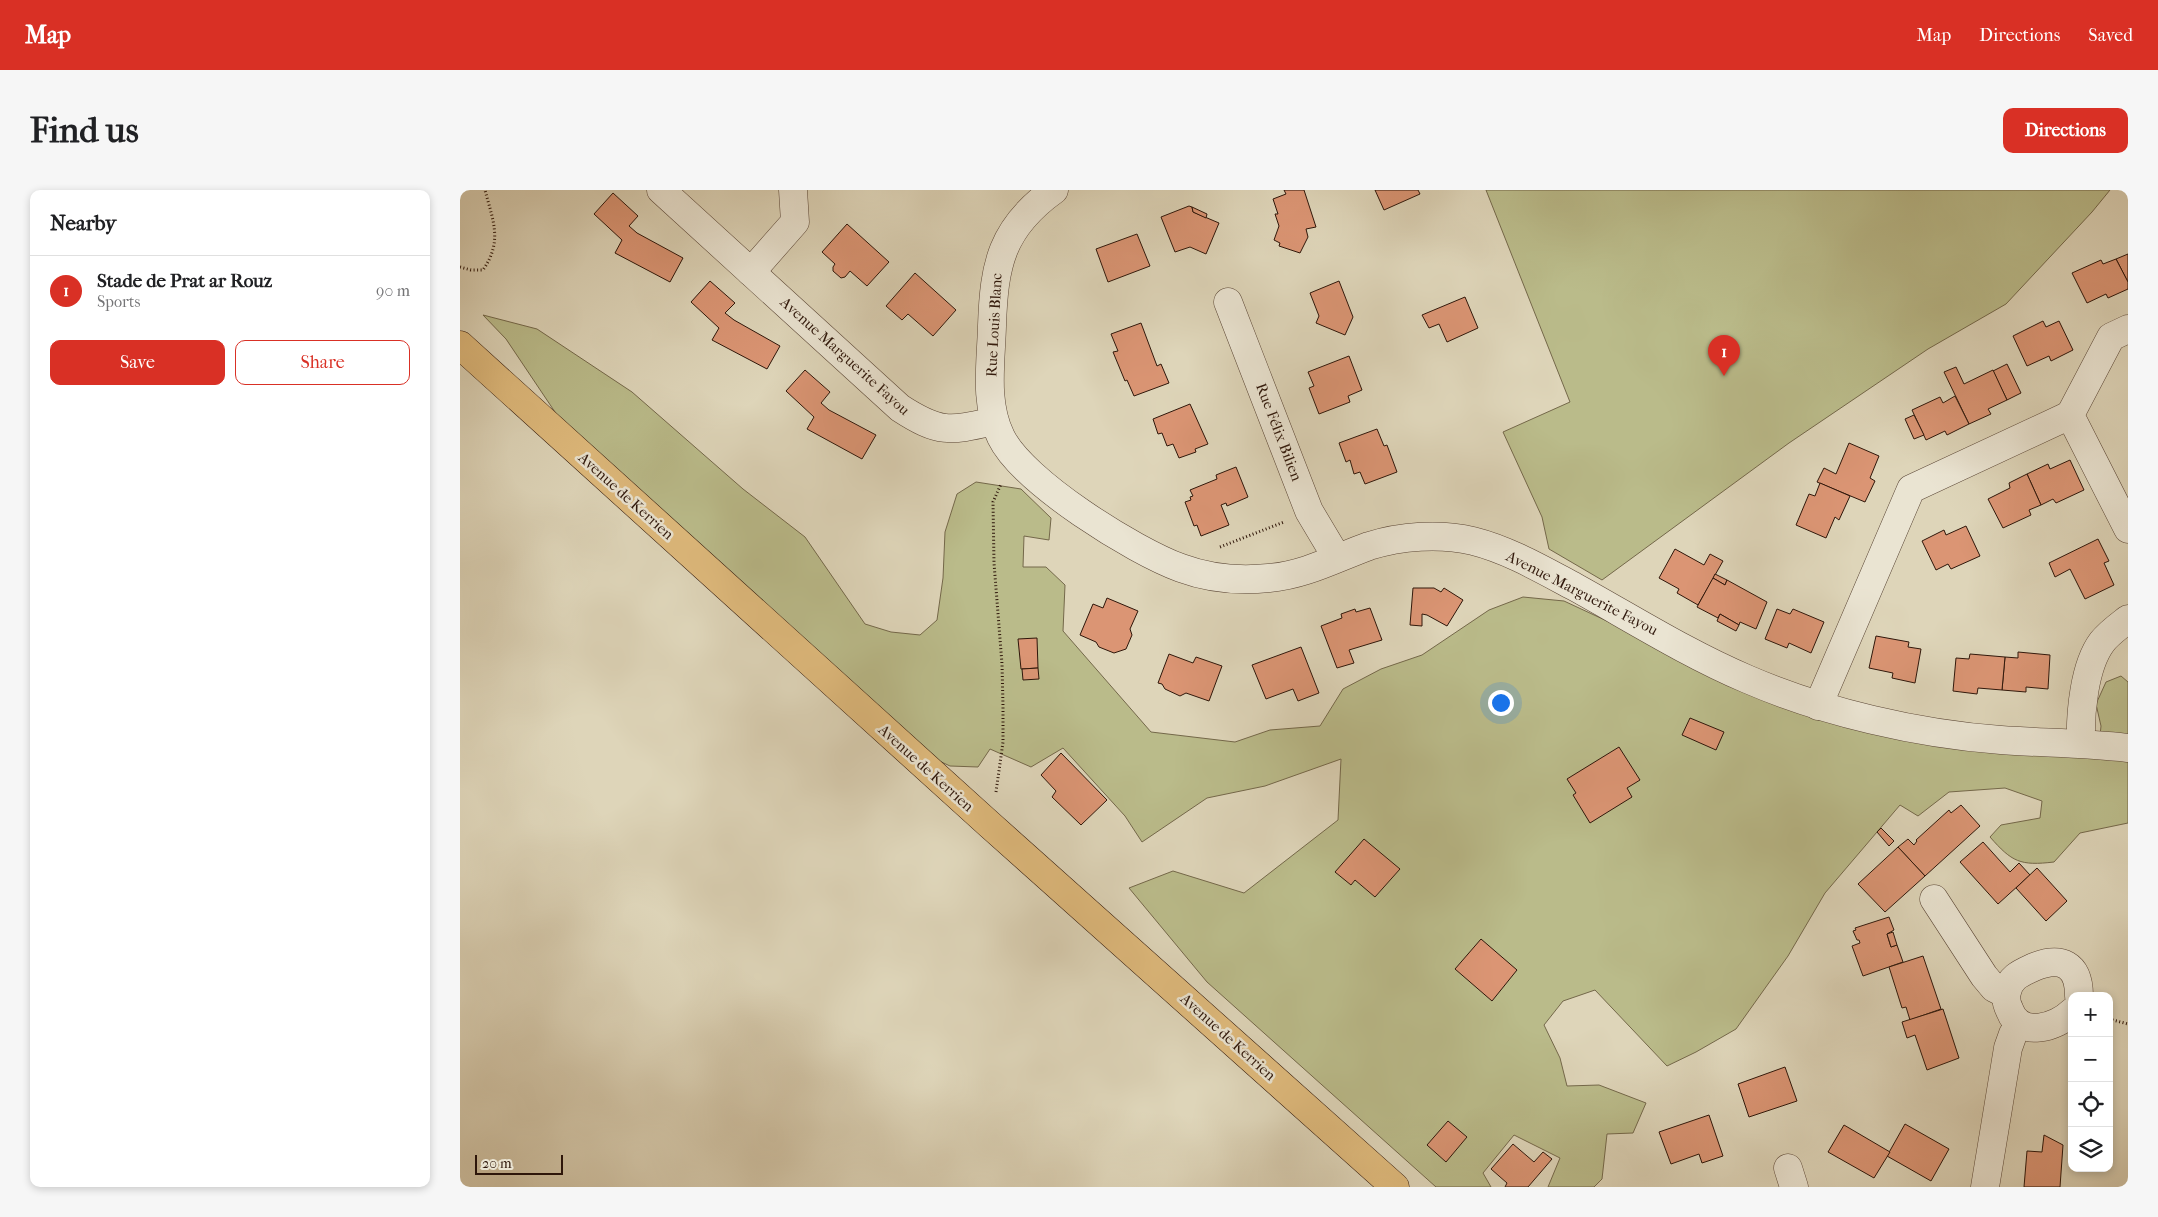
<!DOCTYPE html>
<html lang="en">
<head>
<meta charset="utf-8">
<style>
	:root { --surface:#fff; --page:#f6f6f6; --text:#202124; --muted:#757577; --line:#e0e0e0; --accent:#d93025 }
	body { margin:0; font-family:"IM FELL French Canon",serif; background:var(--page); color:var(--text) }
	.controls { position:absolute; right:15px; bottom:15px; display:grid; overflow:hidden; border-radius:10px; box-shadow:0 2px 8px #0003 }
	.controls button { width:45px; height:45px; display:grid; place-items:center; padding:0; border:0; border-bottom:1px solid var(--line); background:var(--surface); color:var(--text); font:25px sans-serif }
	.scale { position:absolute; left:15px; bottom:12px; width:88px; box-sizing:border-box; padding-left:5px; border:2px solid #2e160a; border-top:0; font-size:14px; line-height:18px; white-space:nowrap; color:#2e160a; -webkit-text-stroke:4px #eae4d2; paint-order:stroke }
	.you { position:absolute; left:1040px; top:512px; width:18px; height:18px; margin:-12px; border:4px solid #fff; border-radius:50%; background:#1a73e8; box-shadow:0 0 0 8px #1a73e833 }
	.badge { display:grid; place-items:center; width:32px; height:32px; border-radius:50%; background:var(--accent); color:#fff; font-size:16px; font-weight:700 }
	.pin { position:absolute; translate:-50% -41px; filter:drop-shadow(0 1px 2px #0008) }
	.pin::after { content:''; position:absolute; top:26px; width:18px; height:15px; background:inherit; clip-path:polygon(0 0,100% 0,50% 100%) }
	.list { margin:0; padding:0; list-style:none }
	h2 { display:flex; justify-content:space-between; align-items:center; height:65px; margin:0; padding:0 20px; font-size:21px }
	h2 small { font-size:16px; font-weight:400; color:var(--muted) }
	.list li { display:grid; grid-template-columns:32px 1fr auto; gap:15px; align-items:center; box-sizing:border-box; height:70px; padding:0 20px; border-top:1px solid var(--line) }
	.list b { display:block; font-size:19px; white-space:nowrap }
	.list p { margin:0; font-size:16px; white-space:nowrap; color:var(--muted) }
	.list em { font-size:16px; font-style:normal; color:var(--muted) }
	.actions { display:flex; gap:10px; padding:15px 20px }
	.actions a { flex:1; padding:11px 0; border:1px solid var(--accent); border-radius:10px; text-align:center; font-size:18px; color:var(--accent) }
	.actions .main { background:var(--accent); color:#fff }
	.icon { flex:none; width:28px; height:28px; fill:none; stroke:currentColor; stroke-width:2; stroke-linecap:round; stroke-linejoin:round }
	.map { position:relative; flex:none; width:1668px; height:997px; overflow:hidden; border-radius:10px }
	header { display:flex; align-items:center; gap:30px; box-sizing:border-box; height:70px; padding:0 25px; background:var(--accent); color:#fff }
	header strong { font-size:24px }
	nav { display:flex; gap:28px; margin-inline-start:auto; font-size:18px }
	.intro { display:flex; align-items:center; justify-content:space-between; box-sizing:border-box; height:120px; padding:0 30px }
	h1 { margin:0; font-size:35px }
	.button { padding:12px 22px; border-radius:10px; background:var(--accent); color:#fff; font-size:18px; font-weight:700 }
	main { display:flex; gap:30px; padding:0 30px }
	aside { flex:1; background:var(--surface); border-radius:10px; box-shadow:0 2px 8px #0003 }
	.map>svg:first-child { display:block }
	.green { fill:#babb8a; stroke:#74684a }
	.building { fill:#db9574; stroke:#2e160a }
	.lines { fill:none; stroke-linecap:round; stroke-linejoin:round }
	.minor-casing { stroke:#5a4636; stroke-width:29 }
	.primary-casing { stroke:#2e160a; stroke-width:29 }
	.path { stroke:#2e160a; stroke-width:3; stroke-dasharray:1 2.5; stroke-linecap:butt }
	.minor { stroke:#eae4d2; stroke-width:28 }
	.primary { stroke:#dfba7c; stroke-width:28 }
	.labels { text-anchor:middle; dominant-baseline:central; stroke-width:5; stroke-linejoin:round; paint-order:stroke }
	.street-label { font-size:15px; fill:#2e160a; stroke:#eae4d2 }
</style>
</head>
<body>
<header>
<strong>Map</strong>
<nav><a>Map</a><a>Directions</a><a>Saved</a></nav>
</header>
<div class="intro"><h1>Find us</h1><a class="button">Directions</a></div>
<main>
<aside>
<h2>Nearby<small></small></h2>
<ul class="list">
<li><span class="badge">1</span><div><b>Stade de Prat ar Rouz</b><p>Sports</p></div><em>90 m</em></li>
</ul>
<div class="actions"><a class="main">Save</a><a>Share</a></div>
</aside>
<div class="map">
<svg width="1668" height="997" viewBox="0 0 1668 997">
	<rect width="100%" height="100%" fill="#ded5b9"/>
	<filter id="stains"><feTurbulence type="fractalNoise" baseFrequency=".004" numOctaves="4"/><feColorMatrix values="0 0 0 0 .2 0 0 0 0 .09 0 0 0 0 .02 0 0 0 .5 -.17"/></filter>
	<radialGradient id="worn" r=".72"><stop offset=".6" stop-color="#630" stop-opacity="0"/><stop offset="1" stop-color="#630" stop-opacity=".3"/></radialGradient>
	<g class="green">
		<polygon points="1026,0 1650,0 1632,22 1546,114 1468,159 1329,253 1142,390 1089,359 1082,327 1043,242 1110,212"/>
		<path d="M 23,125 L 77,139 L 172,202 L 283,299 L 345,347 L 405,434 L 431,442 L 460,445 L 477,430 L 483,388 L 485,342 L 497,304 L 516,292 L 561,299 L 591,328 L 589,350 L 564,346 L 563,377 L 586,377 L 605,395 L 603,441 L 691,542 L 775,552 L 810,540 L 860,536 L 883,499 L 921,479 L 962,465 L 1029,420 L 1063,407 L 1104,411 L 1177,445 L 1271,494 L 1638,566 L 1641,536 L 1636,514 L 1646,492 L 1661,486 L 1668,492 L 1668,633 L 1620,643 L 1594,672 C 1560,676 1552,672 1530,647 L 1541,635 L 1580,628 L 1582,611 L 1545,598 L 1489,602 L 1458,626 L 1440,615 L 1365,703 L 1328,766 L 1276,839 L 1236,862 L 1207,876 L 1135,800 L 1103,811 L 1084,835 L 1100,868 L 1107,896 L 1139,895 L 1186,913 L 1173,943 L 1147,944 L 1142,989 L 1134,997 L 1088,997 L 1100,968 L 1054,945 L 1023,983 L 1031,997 L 976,997 L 747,792 L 669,698 L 713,681 L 784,703 L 878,630 L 881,569 L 805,596 L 747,608 L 682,652 L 665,626 L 603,558 L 571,577 L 530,559 L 518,577 L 490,576 L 473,568 L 99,228 L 46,149 Z"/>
	</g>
	<g class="building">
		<polygon points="824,0 844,0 856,37 846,39 848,47 840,63 819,56 820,53 814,50 819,36 815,24 818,24 813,9 826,4"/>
		<polygon points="915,0 958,0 960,4 924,20"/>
		<polygon points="153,3 178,26 169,36 177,43 223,68 210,92 155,63 162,50 134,24"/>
		<polygon points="729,16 732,17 733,22 759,33 746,64 730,57 715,62 701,27"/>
		<polygon points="732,17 747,24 746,28 733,22"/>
		<polygon points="387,34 429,72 407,96 390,81 385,87 381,88 373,81 373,77 375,74 362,62"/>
		<polygon points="677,44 690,76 648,92 636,59"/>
		<polygon points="1668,64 1668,92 1656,69"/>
		<polygon points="1656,69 1668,92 1668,99 1648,108 1646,104 1627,113 1612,83 1641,70 1643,74"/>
		<polygon points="455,83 496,120 473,146 448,124 442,130 426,116"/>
		<polygon points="250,91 275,113 265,123 274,130 320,156 307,179 252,150 259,138 231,112"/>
		<polygon points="879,91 893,127 885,145 856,133 859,126 850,103"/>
		<polygon points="1005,107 1018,138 987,152 979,134 969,138 962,125"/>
		<polygon points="1583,131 1586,137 1599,131 1613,160 1591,171 1589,166 1567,176 1553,146"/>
		<polygon points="681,133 697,176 701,174 709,193 674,206 667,190 665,191 653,162 658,161 651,144"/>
		<polygon points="889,166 902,200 888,206 890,212 859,224 849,198 854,196 848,182"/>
		<polygon points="1547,174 1561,203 1547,210 1533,181"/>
		<polygon points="1496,177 1504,194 1533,180 1547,210 1528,219 1531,224 1509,234 1484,182"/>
		<polygon points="345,180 370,202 361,213 369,220 416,245 402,269 347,239 354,227 326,201"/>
		<polygon points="1495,206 1509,234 1487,245 1485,241 1466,250 1452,220 1480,207 1483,213"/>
		<polygon points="730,214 748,254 735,259 736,262 719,268 713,254 707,256 702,243 698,244 693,229"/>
		<polygon points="1454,225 1464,245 1454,249 1445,229"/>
		<polygon points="917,239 924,256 927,255 937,282 905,294 900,282 894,284 890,270 886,272 879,253"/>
		<polygon points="1389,253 1419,266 1410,288 1415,291 1405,312 1357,292 1364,278 1376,284"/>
		<polygon points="1610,270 1624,300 1596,313 1593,309 1581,315 1567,284 1588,274 1590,279"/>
		<polygon points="776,277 788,307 767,316 766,313 761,315 769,335 741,346 737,335 734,336 725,312 731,310 730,307 733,306 730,300 757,289 756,285"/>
		<polygon points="1567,284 1581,315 1569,320 1571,325 1543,338 1528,309 1550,298 1549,293"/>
		<polygon points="1360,293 1390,306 1379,330 1375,327 1366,348 1336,335 1349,304 1355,306"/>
		<polygon points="1506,336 1520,366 1491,379 1488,374 1476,380 1462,351 1484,340 1486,345"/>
		<polygon points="1638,349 1649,371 1644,373 1654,395 1625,409 1610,379 1595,387 1589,373"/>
		<polygon points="1215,359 1244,375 1250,364 1263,371 1238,415 1217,403 1219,399 1199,388"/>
		<polygon points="1255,384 1267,390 1265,395 1253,388"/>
		<polygon points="1253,388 1265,395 1267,390 1307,412 1296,439 1280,432 1279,435 1260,424 1258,428 1237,417"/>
		<polygon points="953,398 974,398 981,402 984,398 1003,410 987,436 967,425 962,424 962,436 950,435"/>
		<polygon points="647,408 678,421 670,439 672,445 666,459 654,463 639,457 636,452 620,445 633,414 643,418"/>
		<polygon points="910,418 922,450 889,460 894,473 877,478 861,436 882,428 881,424 895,419 896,422"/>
		<polygon points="1317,419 1330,424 1333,419 1364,432 1351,463 1329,453 1327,458 1305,449"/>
		<polygon points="1260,424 1279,435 1276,441 1257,431"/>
		<polygon points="1416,446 1449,452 1448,457 1461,459 1455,493 1432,488 1433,483 1409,478"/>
		<polygon points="577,448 578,478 561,479 558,449"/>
		<polygon points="841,457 859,503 838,511 833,499 806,509 792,475"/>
		<polygon points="1558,462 1590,465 1588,499 1566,497 1566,502 1542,500 1545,467 1558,468"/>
		<polygon points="709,464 733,473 736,467 762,476 749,511 726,503 720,506 705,499 702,494 698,493"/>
		<polygon points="1510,464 1545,467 1542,500 1518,498 1517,504 1493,501 1496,468 1509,469"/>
		<polygon points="578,478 579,489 563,490 562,479"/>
		<polygon points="1230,528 1264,542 1256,560 1222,545"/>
		<polygon points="1159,557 1180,590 1167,598 1172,607 1130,633 1113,605 1116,603 1107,589"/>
		<polygon points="601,563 647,610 621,635 592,607 596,601 581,585"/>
		<polygon points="1501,615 1520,636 1465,686 1438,657 1448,649 1454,655 1457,651 1456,650 1489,620 1491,623"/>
		<polygon points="1421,638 1434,651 1429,656 1417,642"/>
		<polygon points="904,649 940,679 915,707 895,690 891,695 875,682"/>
		<polygon points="1523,652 1550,682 1559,673 1570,685 1538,714 1500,672"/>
		<polygon points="1438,657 1465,686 1425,722 1398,694"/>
		<polygon points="1577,678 1607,711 1586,731 1556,698"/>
		<polygon points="1429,727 1434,740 1427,744 1431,757 1437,755 1443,772 1403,786 1392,756 1400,753 1399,750 1397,750 1393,741 1396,740 1395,738"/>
		<polygon points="1433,742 1437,755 1431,757 1427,744"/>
		<polygon points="1021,749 1057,780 1032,811 995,779"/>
		<polygon points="1463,766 1481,819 1450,830 1446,817 1442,818 1429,777"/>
		<polygon points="1483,819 1499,868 1467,880 1455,845 1447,848 1442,832"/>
		<polygon points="1325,877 1337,911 1289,927 1278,894"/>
		<polygon points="1249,925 1263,966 1242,973 1239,964 1211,974 1199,942"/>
		<polygon points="988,931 1007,947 986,972 967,955"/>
		<polygon points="1445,934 1489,959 1471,991 1427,966"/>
		<polygon points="1384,935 1430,962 1414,988 1368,962"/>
		<polygon points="1584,945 1603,955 1600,997 1564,997 1567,961 1582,962"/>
		<polygon points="1053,954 1074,972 1083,962 1092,969 1068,997 1045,997 1047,993 1031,979"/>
	</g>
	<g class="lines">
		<defs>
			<g id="minor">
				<path d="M 201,0 L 440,218 C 480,244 490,241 534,231"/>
				<path d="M 594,0 C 541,38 534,75 532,136 C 531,173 524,213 541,247 C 563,292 674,361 721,378 C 748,388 780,391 809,388 C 845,385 876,368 909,356 C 941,346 980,343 1013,351 C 1049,360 1083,380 1115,397 C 1171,428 1228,464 1287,489 C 1363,522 1458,544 1541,550 C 1583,553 1626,553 1668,558"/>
				<polyline points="291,82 335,32 333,0"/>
				<polyline points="768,112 849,321 877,368"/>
				<polyline points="1668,139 1651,147 1610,225 1668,339"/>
				<polyline points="1358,516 1451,299 1610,225"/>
				<path d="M 1621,553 C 1620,524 1624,476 1642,452 C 1649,443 1659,436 1668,429"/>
				<polyline points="1474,709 1524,786 1534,798 1546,804"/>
				<path d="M 1612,822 C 1596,838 1560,848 1550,821 C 1547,815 1545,808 1547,802 C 1550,787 1561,783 1574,777 C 1601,766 1619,774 1619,806"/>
				<polyline points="1328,978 1334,997"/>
				<polyline points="1525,997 1548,858 1553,844 1560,835"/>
			</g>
			<polyline id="primary" points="0,155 530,635 935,997"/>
		</defs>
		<use href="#minor" class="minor-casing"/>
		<use href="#primary" class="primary-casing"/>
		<g class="path">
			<path d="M 0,77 L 11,80 L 23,80 C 43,51 33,31 25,0"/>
			<polyline points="760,357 824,332"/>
			<polyline points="536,602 543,552 543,516 542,474 534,373 533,312 541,294"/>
			<polyline points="1649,829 1668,834"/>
		</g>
		<use href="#minor" class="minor"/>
		<use href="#primary" class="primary"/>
	</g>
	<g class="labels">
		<g class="street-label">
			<text transform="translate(534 135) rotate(-87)">Rue Louis Blanc</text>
			<text transform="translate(385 166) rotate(42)">Avenue Marguerite Fayou</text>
			<text transform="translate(819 242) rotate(69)">Rue Félix Bilien</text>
			<text transform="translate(166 306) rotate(42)">Avenue de Kerrien</text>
			<text transform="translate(1122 403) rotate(27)">Avenue Marguerite Fayou</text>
			<text transform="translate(466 578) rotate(42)">Avenue de Kerrien</text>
			<text transform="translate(768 847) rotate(42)">Avenue de Kerrien</text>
		</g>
	</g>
	<rect width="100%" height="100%" filter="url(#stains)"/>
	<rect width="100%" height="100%" fill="url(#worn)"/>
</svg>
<div class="controls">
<button>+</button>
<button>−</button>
<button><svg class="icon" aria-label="locate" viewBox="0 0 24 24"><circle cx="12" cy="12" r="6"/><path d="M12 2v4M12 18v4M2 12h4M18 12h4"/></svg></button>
<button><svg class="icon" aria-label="layers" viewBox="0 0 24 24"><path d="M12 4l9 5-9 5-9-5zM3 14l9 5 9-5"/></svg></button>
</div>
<div class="scale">20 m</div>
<div class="you"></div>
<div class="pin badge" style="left:1264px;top:186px">1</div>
</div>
</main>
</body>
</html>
